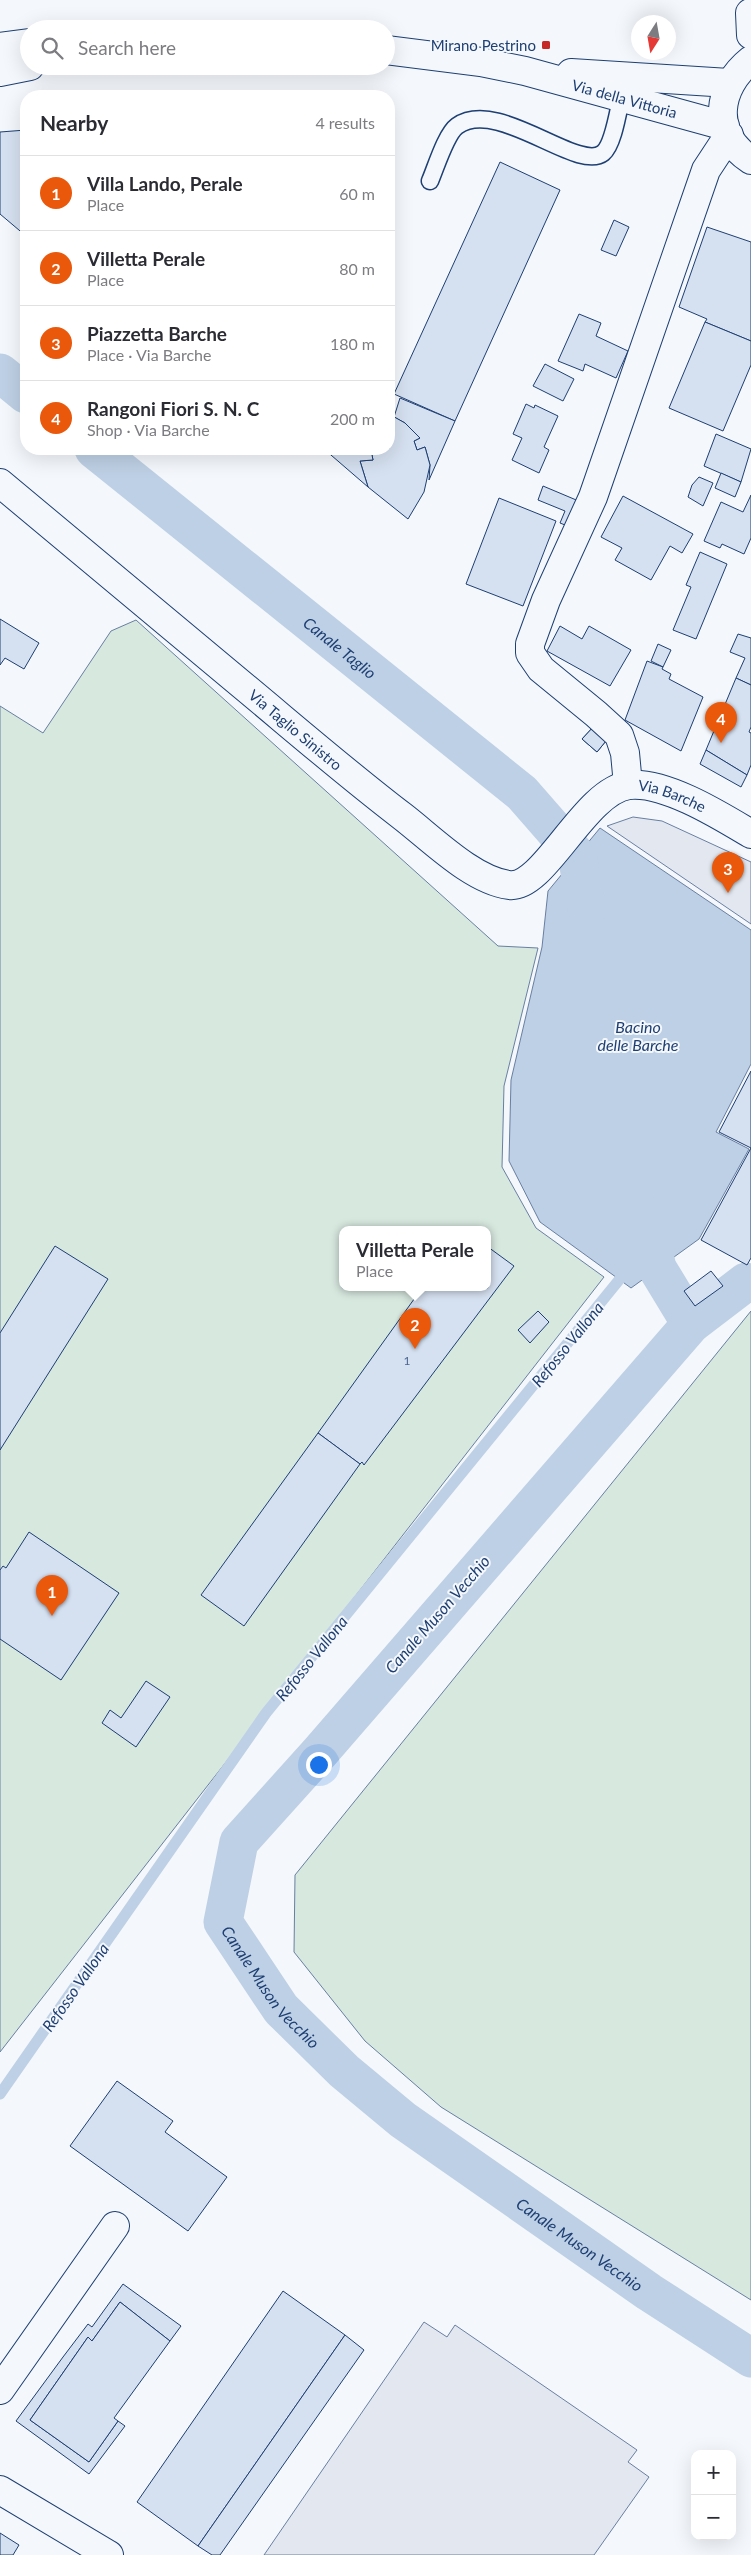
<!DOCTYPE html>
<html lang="en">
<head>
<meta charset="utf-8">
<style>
	:root { --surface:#fff; --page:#f7f7f7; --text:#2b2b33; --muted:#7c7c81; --line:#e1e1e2; --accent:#ea580c }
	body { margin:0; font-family:Lato,sans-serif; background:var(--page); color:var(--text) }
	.controls { position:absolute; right:15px; bottom:15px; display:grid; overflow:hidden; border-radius:10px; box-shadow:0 5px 20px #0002 }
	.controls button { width:45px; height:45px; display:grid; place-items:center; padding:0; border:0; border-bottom:1px solid var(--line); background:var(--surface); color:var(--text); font:25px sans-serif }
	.compass { position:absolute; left:631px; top:15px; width:45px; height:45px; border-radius:50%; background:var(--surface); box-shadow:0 5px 20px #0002; rotate:191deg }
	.you { position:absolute; left:318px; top:1764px; width:18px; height:18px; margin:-12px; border:4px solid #fff; border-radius:50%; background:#1a73e8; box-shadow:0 0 0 8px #1a73e833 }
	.badge { display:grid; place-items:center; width:32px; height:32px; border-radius:50%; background:var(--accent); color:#fff; font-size:16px; font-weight:700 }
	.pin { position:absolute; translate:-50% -41px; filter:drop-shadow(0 1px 2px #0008) }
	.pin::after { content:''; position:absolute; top:26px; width:18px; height:15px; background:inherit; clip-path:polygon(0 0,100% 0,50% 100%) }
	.popup { position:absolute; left:339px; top:1226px; width:152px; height:65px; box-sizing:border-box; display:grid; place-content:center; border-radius:10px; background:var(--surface); filter:drop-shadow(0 1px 4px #0005); font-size:16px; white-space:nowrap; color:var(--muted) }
	.popup b { font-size:19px; color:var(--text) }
	.popup::after { content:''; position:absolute; left:50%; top:100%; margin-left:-10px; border:10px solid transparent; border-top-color:var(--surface) }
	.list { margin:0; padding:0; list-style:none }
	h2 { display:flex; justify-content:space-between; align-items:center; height:65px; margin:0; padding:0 20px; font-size:21px }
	h2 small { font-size:16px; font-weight:400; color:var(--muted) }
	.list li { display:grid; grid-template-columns:32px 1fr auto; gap:15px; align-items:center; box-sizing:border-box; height:75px; padding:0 20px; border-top:1px solid var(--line) }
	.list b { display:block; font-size:19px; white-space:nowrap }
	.list p { margin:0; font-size:16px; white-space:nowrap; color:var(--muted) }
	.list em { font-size:16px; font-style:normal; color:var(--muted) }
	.icon { flex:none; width:28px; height:28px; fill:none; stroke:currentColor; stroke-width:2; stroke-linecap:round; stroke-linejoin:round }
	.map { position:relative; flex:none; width:751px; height:2555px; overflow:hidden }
	.search { position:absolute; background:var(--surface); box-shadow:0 5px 20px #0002; left:20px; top:20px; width:375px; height:55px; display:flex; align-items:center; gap:12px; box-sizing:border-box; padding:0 18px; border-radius:28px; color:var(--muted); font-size:19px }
	.panel { position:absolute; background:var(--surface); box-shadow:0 5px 20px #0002; left:20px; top:90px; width:375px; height:365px; border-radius:20px }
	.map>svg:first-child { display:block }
	.green { fill:#d7e8df; stroke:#687fa3; fill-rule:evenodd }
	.parking { fill:#e3e8f0; stroke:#687fa3 }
	.water { fill:#bed0e5; stroke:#687fa3 }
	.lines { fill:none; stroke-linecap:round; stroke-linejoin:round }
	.stream { stroke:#bed0e5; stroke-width:11 }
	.canal { stroke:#bed0e5; stroke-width:39 }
	.building { fill:#d5e0f0; stroke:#1d3f73 }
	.lane-casing { stroke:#1d3f73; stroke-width:19 }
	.street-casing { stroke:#1d3f73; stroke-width:30 }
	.secondary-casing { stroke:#1d3f73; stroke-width:30 }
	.lane { stroke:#f4f7fb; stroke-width:16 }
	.street { stroke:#f4f7fb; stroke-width:28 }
	.secondary { stroke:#f4f7fb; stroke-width:28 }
	.poi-dot { fill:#c62828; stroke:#f4f7fb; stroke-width:2 }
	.labels { text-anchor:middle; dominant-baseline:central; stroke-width:4; stroke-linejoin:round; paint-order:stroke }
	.number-label { font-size:12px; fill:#4b6792 }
	.poi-label { font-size:15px; fill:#1d3f73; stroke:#f4f7fb; text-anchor:end }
	.street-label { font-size:15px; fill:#1d3f73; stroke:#f4f7fb }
	.water-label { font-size:16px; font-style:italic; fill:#1d3f73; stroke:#f4f7fb }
</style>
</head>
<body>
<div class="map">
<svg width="751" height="2555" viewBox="0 0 751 2555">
	<rect width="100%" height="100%" fill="#f4f7fb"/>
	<g class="green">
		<path d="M 136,620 L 498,946 L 538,948 L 504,1086 L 502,1167 L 536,1228 L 604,1277 L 0,2052 L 0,706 L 43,733 L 111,631 ZM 342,1230 L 488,1230 L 488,1288 L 342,1288 Z"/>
		<polygon points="751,1311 751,2300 441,2107 365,2041 294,1952 295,1875"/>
	</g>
	<g class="parking">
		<polygon points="633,817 662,821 751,862 751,924 607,826"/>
		<polygon points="424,2322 447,2337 455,2325 637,2450 628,2462 649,2477 594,2555 264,2555"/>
	</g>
	<polygon class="water" points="600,828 751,930 751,1064 716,1132 749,1149 699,1239 631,1288 540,1222 509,1161 511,1080 542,947 548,891"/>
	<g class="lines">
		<polyline class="stream" points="0,2094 266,1713 628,1269"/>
		<g class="canal">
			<polyline points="0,373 26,394"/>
			<path id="s1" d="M 94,449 L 522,793 L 577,856 L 587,909"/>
			<polyline points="645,1215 657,1268 691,1324"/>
			<path id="s2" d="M 746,1282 L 691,1324 L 320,1752 L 239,1842 L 223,1922 L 281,2009 L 344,2071 L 403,2120 L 649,2292 L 751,2358"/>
		</g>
	</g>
	<g class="building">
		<polygon points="26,130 26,236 0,214 0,132"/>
		<polygon points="500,162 560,190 455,421 394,394"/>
		<polygon points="614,220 629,227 616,256 601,250"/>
		<polygon points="707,227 751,242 751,341 705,322 707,319 679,307"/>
		<polygon points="579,314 601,323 596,336 628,351 616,378 585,364 583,371 558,361"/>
		<polygon points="705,322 751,341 751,365 723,431 669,408"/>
		<polygon points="545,364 574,379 563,401 533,386"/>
		<polygon points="400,398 455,421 429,480 430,465 425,447 417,450 414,441 420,438 405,423 394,417"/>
		<polygon points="526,404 534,408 535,405 558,416 544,447 549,450 539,473 512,460 522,438 513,434"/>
		<polygon points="389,414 405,423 420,438 414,441 417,450 425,447 430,465 424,492 408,519 368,487 360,461 373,460 371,450 361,449 389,449"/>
		<polygon points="716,434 751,449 741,482 704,466"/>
		<polygon points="324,449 371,450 373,460 360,461 368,487"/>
		<polygon points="721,473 741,482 735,497 715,488"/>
		<polygon points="699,477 713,483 703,506 688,497 692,485"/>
		<polygon points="543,486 581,502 570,527 560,523 565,511 538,500"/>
		<polygon points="751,495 751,538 744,554 722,544 720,548 704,541 721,502 743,512"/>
		<polygon points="623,496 693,534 682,553 670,546 651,580 615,560 622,548 601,537"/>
		<polygon points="499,498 556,521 523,606 466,584"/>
		<polygon points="700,552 727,564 696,639 673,630 691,587 686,585"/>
		<polygon points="0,619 39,643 24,669 5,658 0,665"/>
		<polygon points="560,626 582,639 589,626 631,650 610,686 547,651"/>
		<polygon points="738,634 751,638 751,685 736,678 745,658 730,652"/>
		<polygon points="658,644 671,650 663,667 651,661"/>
		<polygon points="647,661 663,667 662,669 671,674 669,679 703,697 681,751 625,720"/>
		<polygon points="736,678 751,685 751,727 749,732 751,733 751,765 747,775 706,750"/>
		<polygon points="595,725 610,736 597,752 582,739"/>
		<polygon points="595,725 610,736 597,752 582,739"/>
		<polygon points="706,750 747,775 741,787 700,764"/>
		<polygon points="751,1071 751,1148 719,1132"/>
		<polygon points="751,1148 751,1258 747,1265 701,1240"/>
		<polygon points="55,1246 108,1279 0,1450 0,1333"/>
		<polygon points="488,1247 514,1266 364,1465 362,1462 360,1464 318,1433 422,1288 488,1288"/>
		<polygon points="711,1271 723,1286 695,1306 684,1291"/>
		<polygon points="538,1311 549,1322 530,1343 518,1330"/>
		<polygon points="318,1433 360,1464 244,1626 201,1595"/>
		<polygon points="29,1532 119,1593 61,1680 0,1639 0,1570 3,1566 6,1568"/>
		<polygon points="146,1681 170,1697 136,1747 102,1723 110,1710 121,1718"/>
		<polygon points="117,2081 173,2121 165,2132 227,2177 188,2231 70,2146"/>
		<polygon points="123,2284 181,2326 170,2341 120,2302 92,2341 88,2337 30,2420 89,2462 118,2421 125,2426 89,2474 16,2421 63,2357 88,2324 92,2327"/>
		<polygon points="283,2291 345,2335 198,2546 137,2502"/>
		<polygon points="120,2302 170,2341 114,2418 118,2421 89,2462 30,2420 88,2337 92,2341"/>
		<polygon points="345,2335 364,2350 220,2555 212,2555 198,2546"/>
		<polygon points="0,2533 19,2545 13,2555 0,2555"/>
	</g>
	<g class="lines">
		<defs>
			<path id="lane" d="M 430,181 C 436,167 446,134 457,126 C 498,97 578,173 603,153 C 613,145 618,112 621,99"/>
			<g id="street">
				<polyline points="750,13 751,35"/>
				<path id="s3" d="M 0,483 C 80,550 161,617 241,684 C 294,728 347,774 402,816 C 432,839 472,880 509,885 C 544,890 584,791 629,785 C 665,781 721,816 751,834"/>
				<polyline points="628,785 625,753 619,735 596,714 541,669 530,653 530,644 546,600 593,497 706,170 729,135"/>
				<polyline points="0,2390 115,2226"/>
				<polyline points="0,2490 109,2555"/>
			</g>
			<g id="secondary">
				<polyline points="0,47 29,43"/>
				<path id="s4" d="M 386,50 L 481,62 L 525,71 L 725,126"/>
				<path d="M 751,60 C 717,87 710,134 751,160"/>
				<polyline points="0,72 30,66"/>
				<polyline points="571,73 729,83"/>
			</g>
		</defs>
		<use href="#lane" class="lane-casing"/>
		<use href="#street" class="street-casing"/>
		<use href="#secondary" class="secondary-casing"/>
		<use href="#lane" class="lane"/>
		<use href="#street" class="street"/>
		<use href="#secondary" class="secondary"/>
	</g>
	<rect class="poi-dot" x="541" y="40" width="10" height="10" rx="2.5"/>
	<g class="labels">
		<g class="number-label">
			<text x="407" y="1360">1</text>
		</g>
		<g class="poi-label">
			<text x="536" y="45">Mirano Pestrino</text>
		</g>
		<g class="street-label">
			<text stroke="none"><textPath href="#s4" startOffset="244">Via della Vittoria</textPath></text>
			<text stroke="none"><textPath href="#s3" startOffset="385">Via Taglio Sinistro</textPath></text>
			<text stroke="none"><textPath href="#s3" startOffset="856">Via Barche</textPath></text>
		</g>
		<g class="water-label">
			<text stroke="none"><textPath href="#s1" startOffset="316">Canale Taglio</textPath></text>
			<text x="638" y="1026">Bacino<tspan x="638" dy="18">delle Barche</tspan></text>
			<text transform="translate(567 1344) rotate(-51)">Refosso Vallona</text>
			<text transform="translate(437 1614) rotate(-49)">Canale Muson Vecchio</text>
			<text transform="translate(311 1658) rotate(-51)">Refosso Vallona</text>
			<text stroke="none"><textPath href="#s2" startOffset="919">Canale Muson Vecchio</textPath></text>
			<text transform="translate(75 1987) rotate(-55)">Refosso Vallona</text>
			<text stroke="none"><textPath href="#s2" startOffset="1324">Canale Muson Vecchio</textPath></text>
		</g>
	</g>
</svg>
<div class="controls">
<button>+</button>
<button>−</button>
</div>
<svg class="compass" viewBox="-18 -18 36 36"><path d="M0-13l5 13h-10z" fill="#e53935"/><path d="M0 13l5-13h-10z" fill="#7c7c81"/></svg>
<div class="you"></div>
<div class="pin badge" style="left:52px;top:1616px">1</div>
<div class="pin badge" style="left:415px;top:1349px">2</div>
<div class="popup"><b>Villetta Perale</b>Place</div>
<div class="pin badge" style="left:728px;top:893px">3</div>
<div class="pin badge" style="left:721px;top:743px">4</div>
<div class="search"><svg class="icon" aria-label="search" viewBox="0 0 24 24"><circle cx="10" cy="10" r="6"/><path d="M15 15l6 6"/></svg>Search here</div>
<section class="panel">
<h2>Nearby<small>4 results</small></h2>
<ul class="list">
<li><span class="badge">1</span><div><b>Villa Lando, Perale</b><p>Place</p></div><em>60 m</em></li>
<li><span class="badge">2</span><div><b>Villetta Perale</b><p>Place</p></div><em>80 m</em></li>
<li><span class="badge">3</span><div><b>Piazzetta Barche</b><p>Place · Via Barche</p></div><em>180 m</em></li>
<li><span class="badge">4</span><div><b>Rangoni Fiori S. N. C</b><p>Shop · Via Barche</p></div><em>200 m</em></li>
</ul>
</section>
</div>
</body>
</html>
